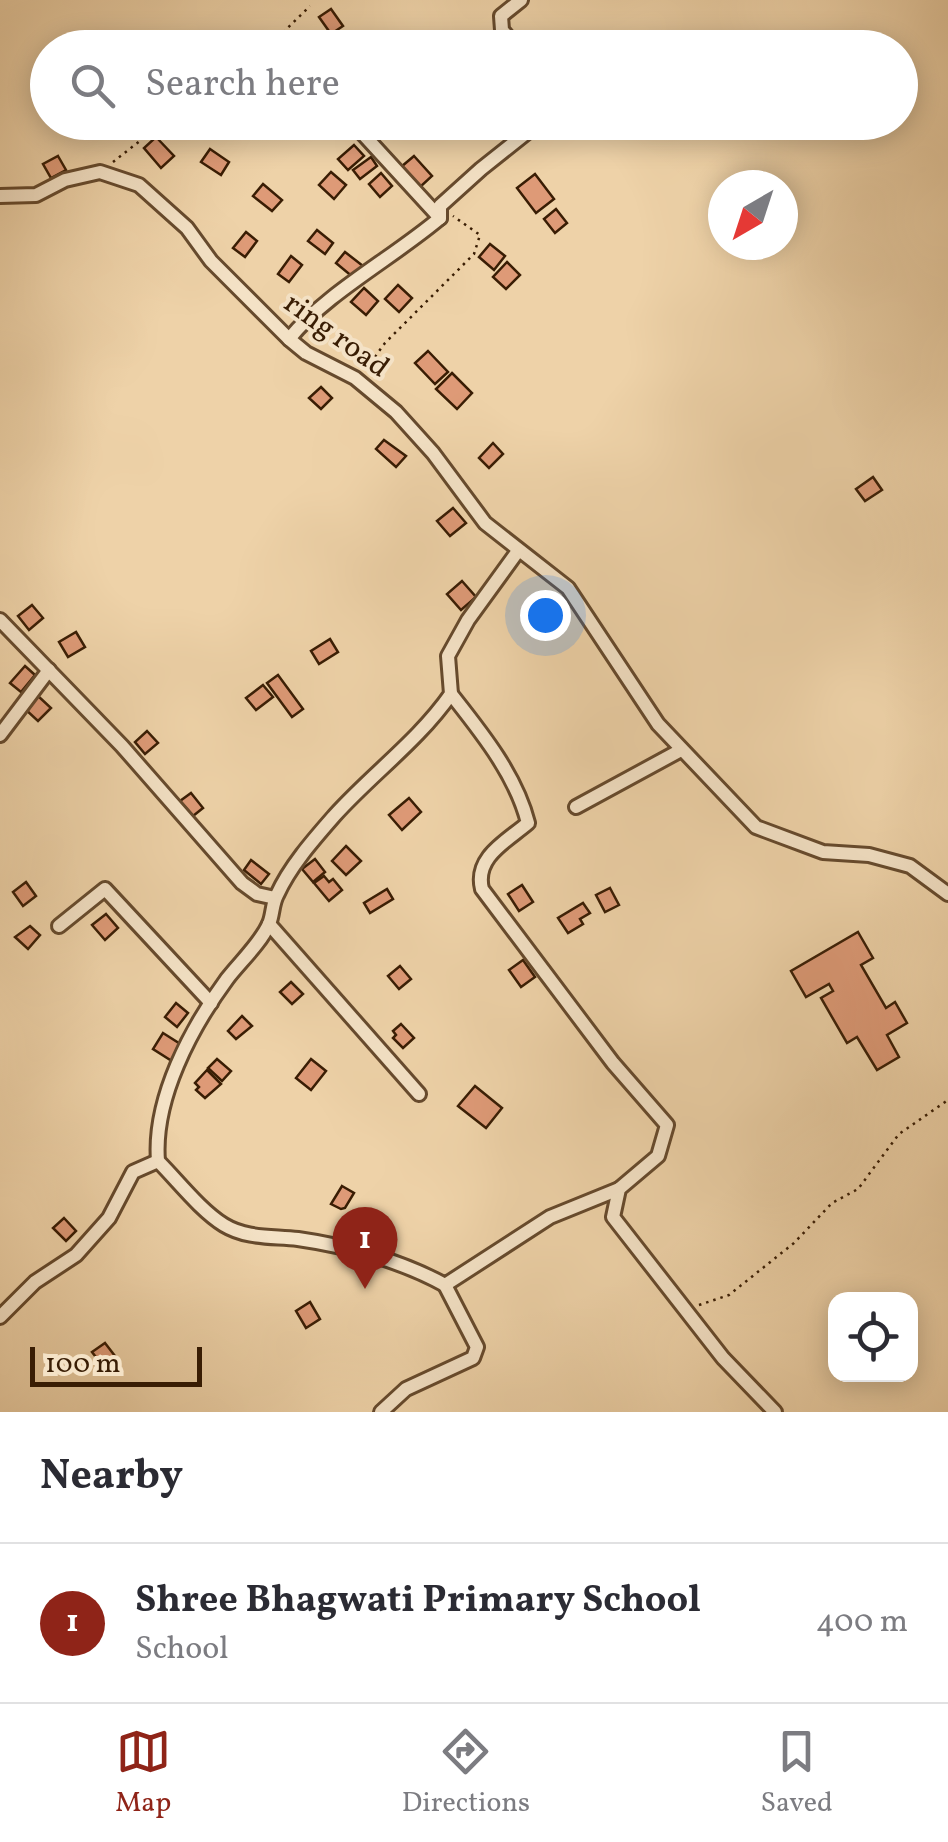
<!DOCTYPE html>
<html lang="en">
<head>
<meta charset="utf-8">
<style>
	:root { --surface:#fff; --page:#f2f2f3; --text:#2b2b33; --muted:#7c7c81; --line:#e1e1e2; --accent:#8f2418 }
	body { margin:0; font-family:Vollkorn,serif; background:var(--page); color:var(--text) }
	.controls { position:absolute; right:30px; bottom:30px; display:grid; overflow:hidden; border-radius:20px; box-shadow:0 5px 25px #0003 }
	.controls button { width:90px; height:90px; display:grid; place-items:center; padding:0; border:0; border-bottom:2px solid var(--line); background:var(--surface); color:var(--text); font:50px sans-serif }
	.compass { position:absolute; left:708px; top:170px; width:90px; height:90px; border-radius:50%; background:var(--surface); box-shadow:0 5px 25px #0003; rotate:219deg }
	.scale { position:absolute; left:30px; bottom:25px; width:172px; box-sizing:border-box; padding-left:10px; border:5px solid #391d04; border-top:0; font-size:28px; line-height:35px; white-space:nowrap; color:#391d04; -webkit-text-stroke:8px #f4e2c6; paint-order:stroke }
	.you { position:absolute; left:545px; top:615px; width:35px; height:35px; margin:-25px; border:8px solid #fff; border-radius:50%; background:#1a73e8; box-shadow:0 0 0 15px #1a73e833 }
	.badge { display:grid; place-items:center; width:65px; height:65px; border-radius:50%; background:var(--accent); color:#fff; font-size:32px; font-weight:700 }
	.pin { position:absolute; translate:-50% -82px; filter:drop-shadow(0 2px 5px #0008) }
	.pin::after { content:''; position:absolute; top:52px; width:35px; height:30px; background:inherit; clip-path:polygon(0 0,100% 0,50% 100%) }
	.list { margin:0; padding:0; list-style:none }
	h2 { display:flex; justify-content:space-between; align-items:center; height:130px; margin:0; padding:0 40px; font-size:42px }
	h2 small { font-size:32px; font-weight:400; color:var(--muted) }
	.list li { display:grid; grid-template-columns:65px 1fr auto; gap:30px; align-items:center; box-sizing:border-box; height:160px; padding:0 40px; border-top:2px solid var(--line) }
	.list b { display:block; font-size:38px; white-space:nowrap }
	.list p { margin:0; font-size:32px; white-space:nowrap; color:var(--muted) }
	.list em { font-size:32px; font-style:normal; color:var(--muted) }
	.icon { flex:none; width:55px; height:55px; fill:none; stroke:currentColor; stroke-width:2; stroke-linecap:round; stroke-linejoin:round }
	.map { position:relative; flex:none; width:948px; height:1412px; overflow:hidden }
	.search { position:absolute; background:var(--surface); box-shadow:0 5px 25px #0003; left:30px; right:30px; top:30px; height:110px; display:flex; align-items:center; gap:25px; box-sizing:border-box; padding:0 35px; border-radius:55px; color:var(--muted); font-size:38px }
	.sheet { height:290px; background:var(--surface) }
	nav { display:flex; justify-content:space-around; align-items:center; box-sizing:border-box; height:140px; border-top:2px solid var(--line); background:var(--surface); font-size:28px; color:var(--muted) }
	nav a { display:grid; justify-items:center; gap:5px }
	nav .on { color:var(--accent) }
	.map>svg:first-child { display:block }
	.building { fill:#de9a77; stroke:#391d04; stroke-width:2.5 }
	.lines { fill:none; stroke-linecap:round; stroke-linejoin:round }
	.minor-casing { stroke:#664a2d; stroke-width:18 }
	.path { stroke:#391d04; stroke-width:2.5; stroke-dasharray:2.5 5; stroke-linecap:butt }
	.minor { stroke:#f4e2c6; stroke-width:12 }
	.labels { text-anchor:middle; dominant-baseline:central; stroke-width:8; stroke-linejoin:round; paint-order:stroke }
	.street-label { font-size:30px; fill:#391d04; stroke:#f4e2c6 }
</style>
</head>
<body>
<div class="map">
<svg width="948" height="1412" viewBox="0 0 948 1412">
	<rect width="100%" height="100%" fill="#eed2a8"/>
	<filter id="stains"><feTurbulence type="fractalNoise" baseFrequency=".002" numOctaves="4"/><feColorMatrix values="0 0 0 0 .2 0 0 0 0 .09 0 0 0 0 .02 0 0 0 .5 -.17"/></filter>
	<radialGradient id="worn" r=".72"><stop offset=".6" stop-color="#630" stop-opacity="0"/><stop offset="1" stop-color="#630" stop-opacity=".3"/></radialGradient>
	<g class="building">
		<polygon points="331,9 343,26 331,34 319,17"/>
		<polygon points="156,137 174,156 161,168 144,148"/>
		<polygon points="354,145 364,156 348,170 338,159"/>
		<polygon points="210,149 229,162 221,175 201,162"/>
		<polygon points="58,156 66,170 51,178 43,164"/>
		<polygon points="414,156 432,176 419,188 401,167"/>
		<polygon points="371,157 377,166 360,179 353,170"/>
		<polygon points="331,172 346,185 334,199 319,185"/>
		<polygon points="381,173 392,186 380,197 369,184"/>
		<polygon points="535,174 554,199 536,213 517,188"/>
		<polygon points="263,184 282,200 272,211 253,196"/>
		<polygon points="556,209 567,223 555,233 544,219"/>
		<polygon points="317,230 333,243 325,254 308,241"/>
		<polygon points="246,232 257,241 245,257 233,248"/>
		<polygon points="490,244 505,256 494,270 479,257"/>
		<polygon points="345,252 363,266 354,278 336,263"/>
		<polygon points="291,256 302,265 289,282 278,274"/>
		<polygon points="507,262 520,275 506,289 493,277"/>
		<polygon points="398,285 412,298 399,312 385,299"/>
		<polygon points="364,288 378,301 366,315 351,302"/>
		<polygon points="428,351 448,372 435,384 415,363"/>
		<polygon points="452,373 472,393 457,409 436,389"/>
		<polygon points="321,387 332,398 321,409 309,398"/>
		<polygon points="384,440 406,456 396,467 376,449"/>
		<polygon points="493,443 503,454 489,468 479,458"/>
		<polygon points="873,477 882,490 865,501 856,489"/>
		<polygon points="453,508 466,523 450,536 437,521"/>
		<polygon points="462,581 476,597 461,610 447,594"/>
		<polygon points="32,605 43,618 29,630 18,616"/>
		<polygon points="76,632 85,647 68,657 59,642"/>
		<polygon points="330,639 338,652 319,664 311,651"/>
		<polygon points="25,666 35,675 21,692 10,683"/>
		<polygon points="278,675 303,709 292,717 267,683"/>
		<polygon points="263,685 273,697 256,710 246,698"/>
		<polygon points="38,696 51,708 38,721 25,709"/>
		<polygon points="147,731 158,743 145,754 135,742"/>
		<polygon points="191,793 203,808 193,816 180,801"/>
		<polygon points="409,798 421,812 402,830 389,815"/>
		<polygon points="346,846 361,861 346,875 332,861"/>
		<polygon points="315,859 325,872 313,882 302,869"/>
		<polygon points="251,860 269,874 261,884 244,870"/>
		<polygon points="324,876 329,882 333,879 342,890 329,901 314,883"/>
		<polygon points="26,882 36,896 23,906 13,892"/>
		<polygon points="522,885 533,902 519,911 508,894"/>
		<polygon points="610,888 619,905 605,912 596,895"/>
		<polygon points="387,889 393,899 370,913 364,903"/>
		<polygon points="583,903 590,913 580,919 583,924 568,933 558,918"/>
		<polygon points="106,914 118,928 105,940 92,925"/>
		<polygon points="30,926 40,935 28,949 15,937"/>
		<polygon points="858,932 873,958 861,965 886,1008 895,1002 907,1023 887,1035 899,1057 877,1070 857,1037 847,1043 821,998 833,991 829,984 806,997 791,971"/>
		<polygon points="523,960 535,977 521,987 509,970"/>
		<polygon points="400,966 411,979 399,989 388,976"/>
		<polygon points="291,982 303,994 292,1004 280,992"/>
		<polygon points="176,1003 188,1013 177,1027 165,1017"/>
		<polygon points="242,1016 252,1026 236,1039 228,1031"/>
		<polygon points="401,1024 414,1038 403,1048 393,1038 396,1035 393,1031"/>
		<polygon points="163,1033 185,1047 175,1063 153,1049"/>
		<polygon points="217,1059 231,1071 222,1081 208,1068"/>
		<polygon points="311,1059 326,1071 311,1090 296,1078"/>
		<polygon points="207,1070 221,1084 205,1098 196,1090 199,1087 195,1083"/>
		<polygon points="475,1086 502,1108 486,1128 458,1106"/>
		<polygon points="342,1186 354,1193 345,1208 341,1209 331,1204"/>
		<polygon points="64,1218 76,1231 66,1241 53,1228"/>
		<polygon points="310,1302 320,1319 306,1328 296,1311"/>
		<polygon points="105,1343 115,1356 102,1365 92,1352"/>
	</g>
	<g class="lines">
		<defs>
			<g id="minor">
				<polyline points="517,48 502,30 501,16 521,0"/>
				<polyline points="352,122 440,218"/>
				<polyline points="0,196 36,195 65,180 100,172 139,185 187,228 211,261 289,339 306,353 355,378 396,412 433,453 485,523 568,588 658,724 756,827 823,852 869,855 910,866 948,894"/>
				<path d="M 289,339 C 325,294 394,257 440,218 L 440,206 L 481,169 L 540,122"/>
				<path d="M 518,551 L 468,620 L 448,656 L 451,694 C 418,741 373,773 335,815 C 314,839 290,866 277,895 C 272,904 273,915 269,924 C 260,944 240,962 227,979 C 191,1028 153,1099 158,1161 C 178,1181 200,1210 224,1225 C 247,1239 273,1236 298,1239 C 347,1246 402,1261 445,1285 L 550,1217 L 619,1189"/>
				<polyline points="0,620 122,746 242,883 257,894 275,898"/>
				<path d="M 451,694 C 481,732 516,775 528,823 C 507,841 474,857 482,889 L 613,1063 L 667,1125 L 658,1156 L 619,1189 L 613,1217 L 723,1358 L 775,1412"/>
				<polyline points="0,735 49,670"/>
				<polyline points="576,807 681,750"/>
				<polyline points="269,924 419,1094"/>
				<polyline points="59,926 105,889 211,1003"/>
				<polyline points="0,1317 35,1282 76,1255 109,1218 133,1172 158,1161"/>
				<polyline points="381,1412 406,1389 473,1358 477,1347 445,1285"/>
			</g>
		</defs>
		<use href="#minor" class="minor-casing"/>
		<g class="path">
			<polyline points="267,48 310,6"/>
			<polyline points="113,162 164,122"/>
			<polyline points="366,369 385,343 474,254 480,235 453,216"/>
			<polyline points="699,1305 729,1295 794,1243 832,1203 858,1189 899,1134 948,1100"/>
		</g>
		<use href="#minor" class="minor"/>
	</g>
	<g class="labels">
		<g class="street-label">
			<text transform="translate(336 336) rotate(36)">ring road</text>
		</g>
	</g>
	<rect width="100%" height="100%" filter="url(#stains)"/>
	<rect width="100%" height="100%" fill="url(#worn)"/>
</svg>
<div class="controls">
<button><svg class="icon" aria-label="locate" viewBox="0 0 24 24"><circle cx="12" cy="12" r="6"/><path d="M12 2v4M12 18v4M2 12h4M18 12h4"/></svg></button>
</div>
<svg class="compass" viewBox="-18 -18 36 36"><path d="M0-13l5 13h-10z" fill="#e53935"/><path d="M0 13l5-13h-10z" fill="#7c7c81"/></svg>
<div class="scale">100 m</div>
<div class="you"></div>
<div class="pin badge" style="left:365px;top:1289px">1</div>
<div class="search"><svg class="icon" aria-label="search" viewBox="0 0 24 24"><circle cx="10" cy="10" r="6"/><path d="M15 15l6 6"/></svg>Search here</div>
</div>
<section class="sheet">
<h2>Nearby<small></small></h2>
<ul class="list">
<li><span class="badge">1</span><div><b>Shree Bhagwati Primary School</b><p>School</p></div><em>400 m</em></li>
</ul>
</section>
<nav>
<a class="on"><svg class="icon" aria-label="map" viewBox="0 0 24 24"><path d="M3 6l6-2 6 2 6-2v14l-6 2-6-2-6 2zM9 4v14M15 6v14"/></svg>Map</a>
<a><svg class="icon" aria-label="directions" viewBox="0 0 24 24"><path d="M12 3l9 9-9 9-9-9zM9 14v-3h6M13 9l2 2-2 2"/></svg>Directions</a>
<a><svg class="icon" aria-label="saved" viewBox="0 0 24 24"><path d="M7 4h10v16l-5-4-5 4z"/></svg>Saved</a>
</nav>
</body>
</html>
